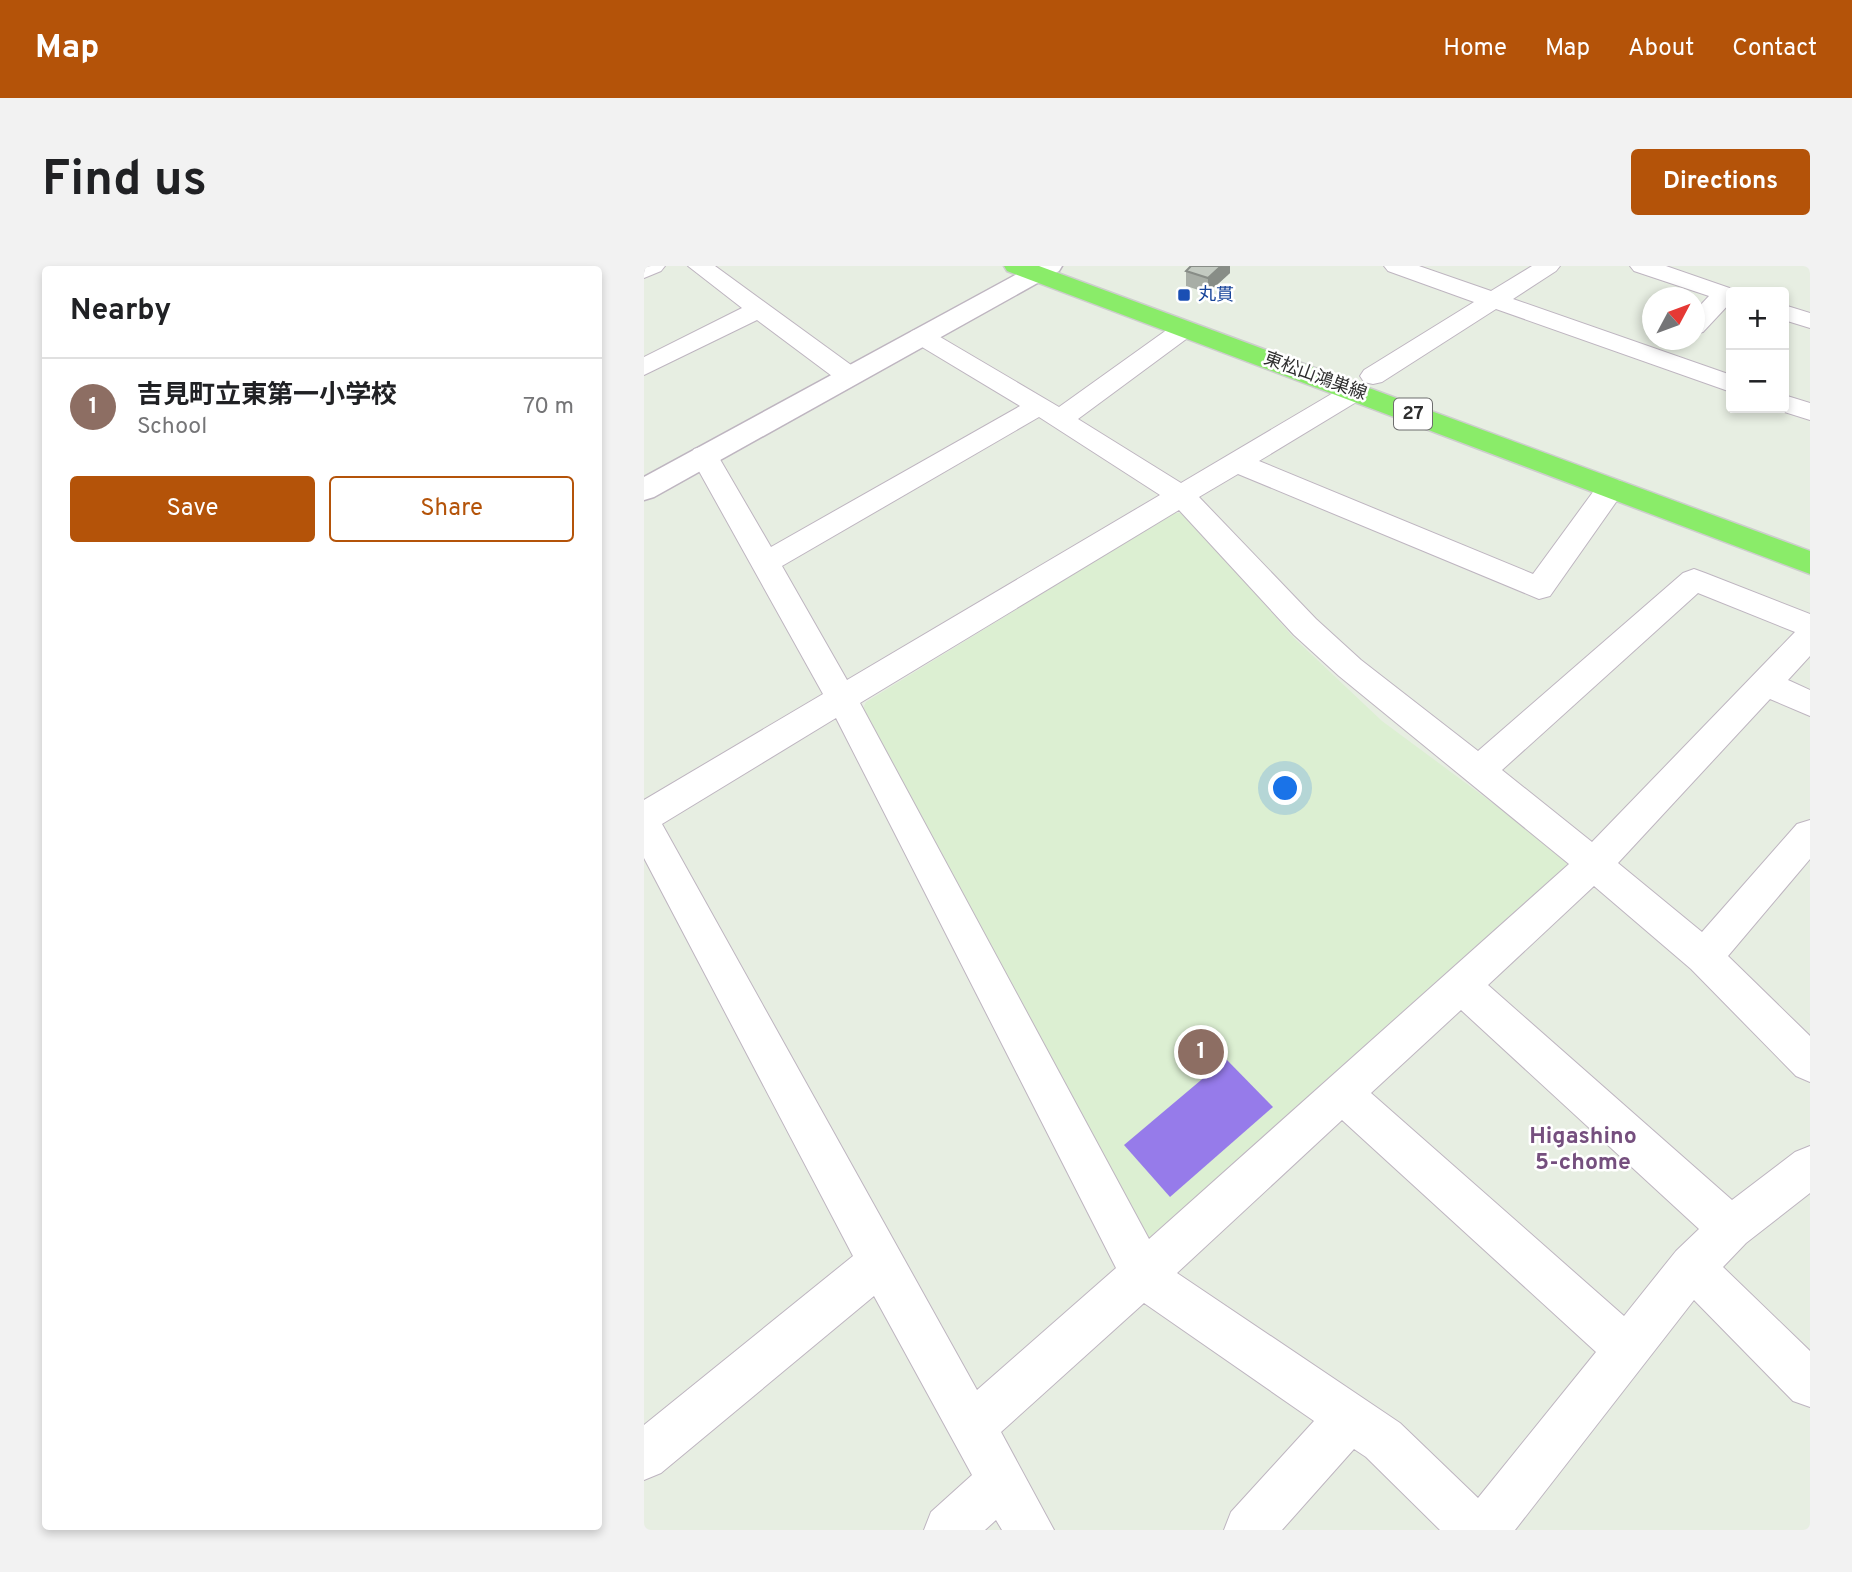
<!DOCTYPE html>
<html lang="en">
<head>
<meta charset="utf-8">
<style>
	:root { --surface:#fff; --page:#f2f2f2; --text:#202124; --muted:#757577; --line:#e0e0e0; --accent:#b45309 }
	body { margin:0; font-family:Overpass,"Noto Sans JP",sans-serif; background:var(--page); color:var(--text) }
	.controls { position:absolute; right:21px; top:21px; display:grid; overflow:hidden; border-radius:7px; box-shadow:0 4px 10px #0003 }
	.controls button { width:63px; height:63px; display:grid; place-items:center; padding:0; border:0; border-bottom:2px solid var(--line); background:var(--surface); color:var(--text); font:35px sans-serif }
	.compass { position:absolute; left:998px; top:21px; width:63px; height:63px; border-radius:50%; background:var(--surface); box-shadow:0 4px 10px #0003; rotate:49deg }
	.you { position:absolute; left:642px; top:523px; width:24px; height:24px; margin:-18px; border:5px solid #fff; border-radius:50%; background:#1a73e8; box-shadow:0 0 0 10px #1a73e833 }
	.badge { display:grid; place-items:center; width:46px; height:46px; border-radius:50%; background:var(--accent); color:#fff; font-size:23px; font-weight:700 }
	.pin { position:absolute; translate:-50% -50%; border:4px solid #fff; box-shadow:0 2px 7px #0006 }
	.list { margin:0; padding:0; list-style:none }
	h2 { display:flex; justify-content:space-between; align-items:center; height:91px; margin:0; padding:0 28px; font-size:30px }
	h2 small { font-size:23px; font-weight:400; color:var(--muted) }
	.list li { display:grid; grid-template-columns:46px 1fr auto; gap:21px; align-items:center; box-sizing:border-box; height:98px; padding:0 28px; border-top:2px solid var(--line) }
	.list b { display:block; font-size:26px; white-space:nowrap }
	.list p { margin:0; font-size:23px; white-space:nowrap; color:var(--muted) }
	.list em { font-size:23px; font-style:normal; color:var(--muted) }
	.actions { display:flex; gap:14px; padding:21px 28px }
	.actions a { flex:1; padding:16px 0; border:2px solid var(--accent); border-radius:7px; text-align:center; font-size:24px; color:var(--accent) }
	.actions .main { background:var(--accent); color:#fff }
	.map { position:relative; flex:none; width:1166px; height:1264px; overflow:hidden; border-radius:7px }
	header { display:flex; align-items:center; gap:42px; box-sizing:border-box; height:98px; padding:0 35px; background:var(--accent); color:#fff }
	header strong { font-size:33px }
	nav { display:flex; gap:38px; margin-inline-start:auto; font-size:24px }
	.intro { display:flex; align-items:center; justify-content:space-between; box-sizing:border-box; height:168px; padding:0 42px }
	h1 { margin:0; font-size:49px }
	.button { padding:18px 32px; border-radius:7px; background:var(--accent); color:#fff; font-size:24px; font-weight:700 }
	main { display:flex; gap:42px; padding:0 42px }
	aside { flex:1; background:var(--surface); border-radius:7px; box-shadow:0 4px 10px #0003 }
	.map>svg:first-child { display:block }
	.education { fill:#dcefd2 }
	.water { fill:#967bea }
	.lines { fill:none; stroke-linecap:round; stroke-linejoin:round }
	.minor-casing { stroke:#beb5c0; stroke-width:2 }
	.tertiary-casing { stroke:#beb5c0; stroke-width:3 }
	.primary-casing { stroke:#cdcdcd; stroke-width:3 }
	.minor { fill:#fff; fill-rule:evenodd }
	.tertiary { fill:#fff; fill-rule:evenodd }
	.primary { fill:#8aec69; fill-rule:evenodd }
	.wall { fill:#a8aea6 }
	.shaded-wall { fill:#888d87 }
	.building { fill:#c3cac1; stroke:#888d87; stroke-width:2 }
	.transit-dot { fill:#1a4fb4; stroke:#fff; stroke-width:2.5 }
	.labels { text-anchor:middle; dominant-baseline:central; stroke-width:5; stroke-linejoin:round; paint-order:stroke }
	.far-transit-label { font-size:18px; fill:#164399; stroke:#fff; text-anchor:start }
	.far-street-label { font-size:18px; fill:#2e2e2e; stroke:#fff }
	.shield { fill:#fff; stroke:#6d6d6d; stroke-width:2 }
	.shield-label { font-size:19px; font-weight:bold; fill:#2e2e2e }
	.neighbourhood-label { font-size:23px; font-weight:bold; fill:#754f7e; stroke:#fff }
</style>
</head>
<body>
<header>
<strong>Map</strong>
<nav><a>Home</a><a>Map</a><a>About</a><a>Contact</a></nav>
</header>
<div class="intro"><h1>Find us</h1><a class="button">Directions</a></div>
<main>
<aside>
<h2>Nearby<small></small></h2>
<ul class="list">
<li><span class="badge" style="background:#8d6e63">1</span><div><b>吉見町立東第一小学校</b><p>School</p></div><em>70 m</em></li>
</ul>
<div class="actions"><a class="main">Save</a><a>Share</a></div>
</aside>
<div class="map">
<svg width="1166" height="1264" viewBox="0 0 1166 1264">
	<rect width="100%" height="100%" fill="#e7eee2"/>
	<polygon class="education" points="529,247 541,247 650,372 738,455 923,592 923,603 506,975 217,447 222,436"/>
	<polygon class="water" points="582,793 629,841 526,931 480,879"/>
	<g class="lines">
		<defs>
			<g id="minor">
				<polygon points="0,0 21,0 17,5 0,12"/>
				<polygon points="44,0 71,0 214,104 218,110 214,116 205,118 196,116 113,54 0,109 0,91 98,42"/>
				<polygon points="740,0 775,0 847,25 888,0 916,0 912,5 869,33 1087,109 1087,126 852,43 738,116 729,118 720,116 716,110 720,104 830,36 744,5"/>
				<polygon points="986,0 1022,0 1097,26 1087,26 1087,36 1059,66 1050,68 1050,46 1065,30 990,5"/>
				<polygon points="1140,39 1166,47 1166,62 1140,54"/>
				<path d="M 540,56 L 549,58 L 552,63 L 549,68 L 434,153 L 537,217 L 701,120 L 710,118 L 719,120 L 723,126 L 719,132 L 615,195 L 889,308 L 957,215 L 967,213 L 977,215 L 981,222 L 977,229 L 906,330 L 895,333 L 594,208 L 555,231 L 672,353 L 717,394 L 834,485 L 1039,307 L 1050,303 L 1061,307 L 1166,348 L 1166,390 L 1144,414 L 1166,424 L 1166,450 L 1126,433 L 974,597 L 1058,666 L 1153,558 L 1166,554 L 1166,593 L 1084,690 L 1166,770 L 1166,816 L 1152,810 L 1047,703 L 950,620 L 844,719 L 1088,934 L 1151,886 L 1166,880 L 1166,927 L 1102,977 L 1079,1001 L 1166,1085 L 1166,1141 L 1149,1135 L 1050,1034 L 871,1264 L 796,1264 L 722,1191 L 710,1183 L 638,1264 L 580,1264 L 587,1246 L 670,1155 L 500,1037 L 357,1166 L 410,1264 L 358,1264 L 352,1254 L 341,1264 L 280,1264 L 287,1246 L 328,1209 L 230,1030 L 17,1207 L 0,1214 L 0,1159 L 209,990 L 0,592 L 0,534 L 179,428 L 46,189 L 50,183 L 60,180 L 70,183 L 127,281 L 376,140 L 268,75 L 264,70 L 268,65 L 277,62 L 286,65 L 415,141 L 531,58 ZM 395,151 L 516,229 L 203,414 L 138,300 ZM 535,244 L 650,369 L 695,410 L 925,598 L 505,973 L 216,437 ZM 1054,327 L 1151,366 L 948,576 L 858,504 ZM 192,452 L 472,1002 L 333,1124 L 18,558 ZM 817,744 L 1055,963 L 1032,985 L 980,1050 L 727,827 ZM 698,854 L 952,1086 L 834,1232 L 756,1157 L 533,1007 Z"/>
				<polygon points="1140,129 1166,137 1166,154 1131,143 1140,142"/>
			</g>
			<polygon id="tertiary" points="388,0 418,0 415,5 10,231 0,234 0,211"/>
			<polygon id="primary" points="360,0 395,0 1166,285 1166,308 363,5"/>
		</defs>
		<use href="#minor" class="minor-casing"/>
		<use href="#tertiary" class="tertiary-casing"/>
		<use href="#primary" class="primary-casing"/>
		<use href="#minor" class="minor"/>
		<use href="#tertiary" class="tertiary"/>
		<use href="#primary" class="primary"/>
	</g>
	<polygon class="wall" points="547,0 586,0 586,7 564,27 542,20 542,5"/>
	<polygon class="shaded-wall" points="577,0 586,0 586,7 564,27 564,12"/>
	<polygon class="building" points="547,0 577,0 564,12 542,5"/>
	<rect class="transit-dot" x="533" y="22" width="14" height="14" rx="3.5"/>
	<g class="labels">
		<g class="far-transit-label">
			<text x="554" y="29">丸貫</text>
		</g>
		<g class="far-street-label">
			<text transform="translate(671 111) rotate(20)">東松山鴻巣線</text>
		</g>
		<rect class="shield" x="750" y="132.5" width="38" height="31" rx="5"/>
		<g class="shield-label">
			<text x="769" y="148">27</text>
		</g>
		<g class="neighbourhood-label">
			<text x="939" y="871">Higashino<tspan x="939" dy="26">5-chome</tspan></text>
		</g>
	</g>
</svg>
<div class="controls">
<button>+</button>
<button>−</button>
</div>
<svg class="compass" viewBox="-18 -18 36 36"><path d="M0-13l5 13h-10z" fill="#e53935"/><path d="M0 13l5-13h-10z" fill="#757577"/></svg>
<div class="you"></div>
<div class="pin badge" style="left:557px;top:786px;background:#8d6e63">1</div>
</div>
</main>
</body>
</html>
